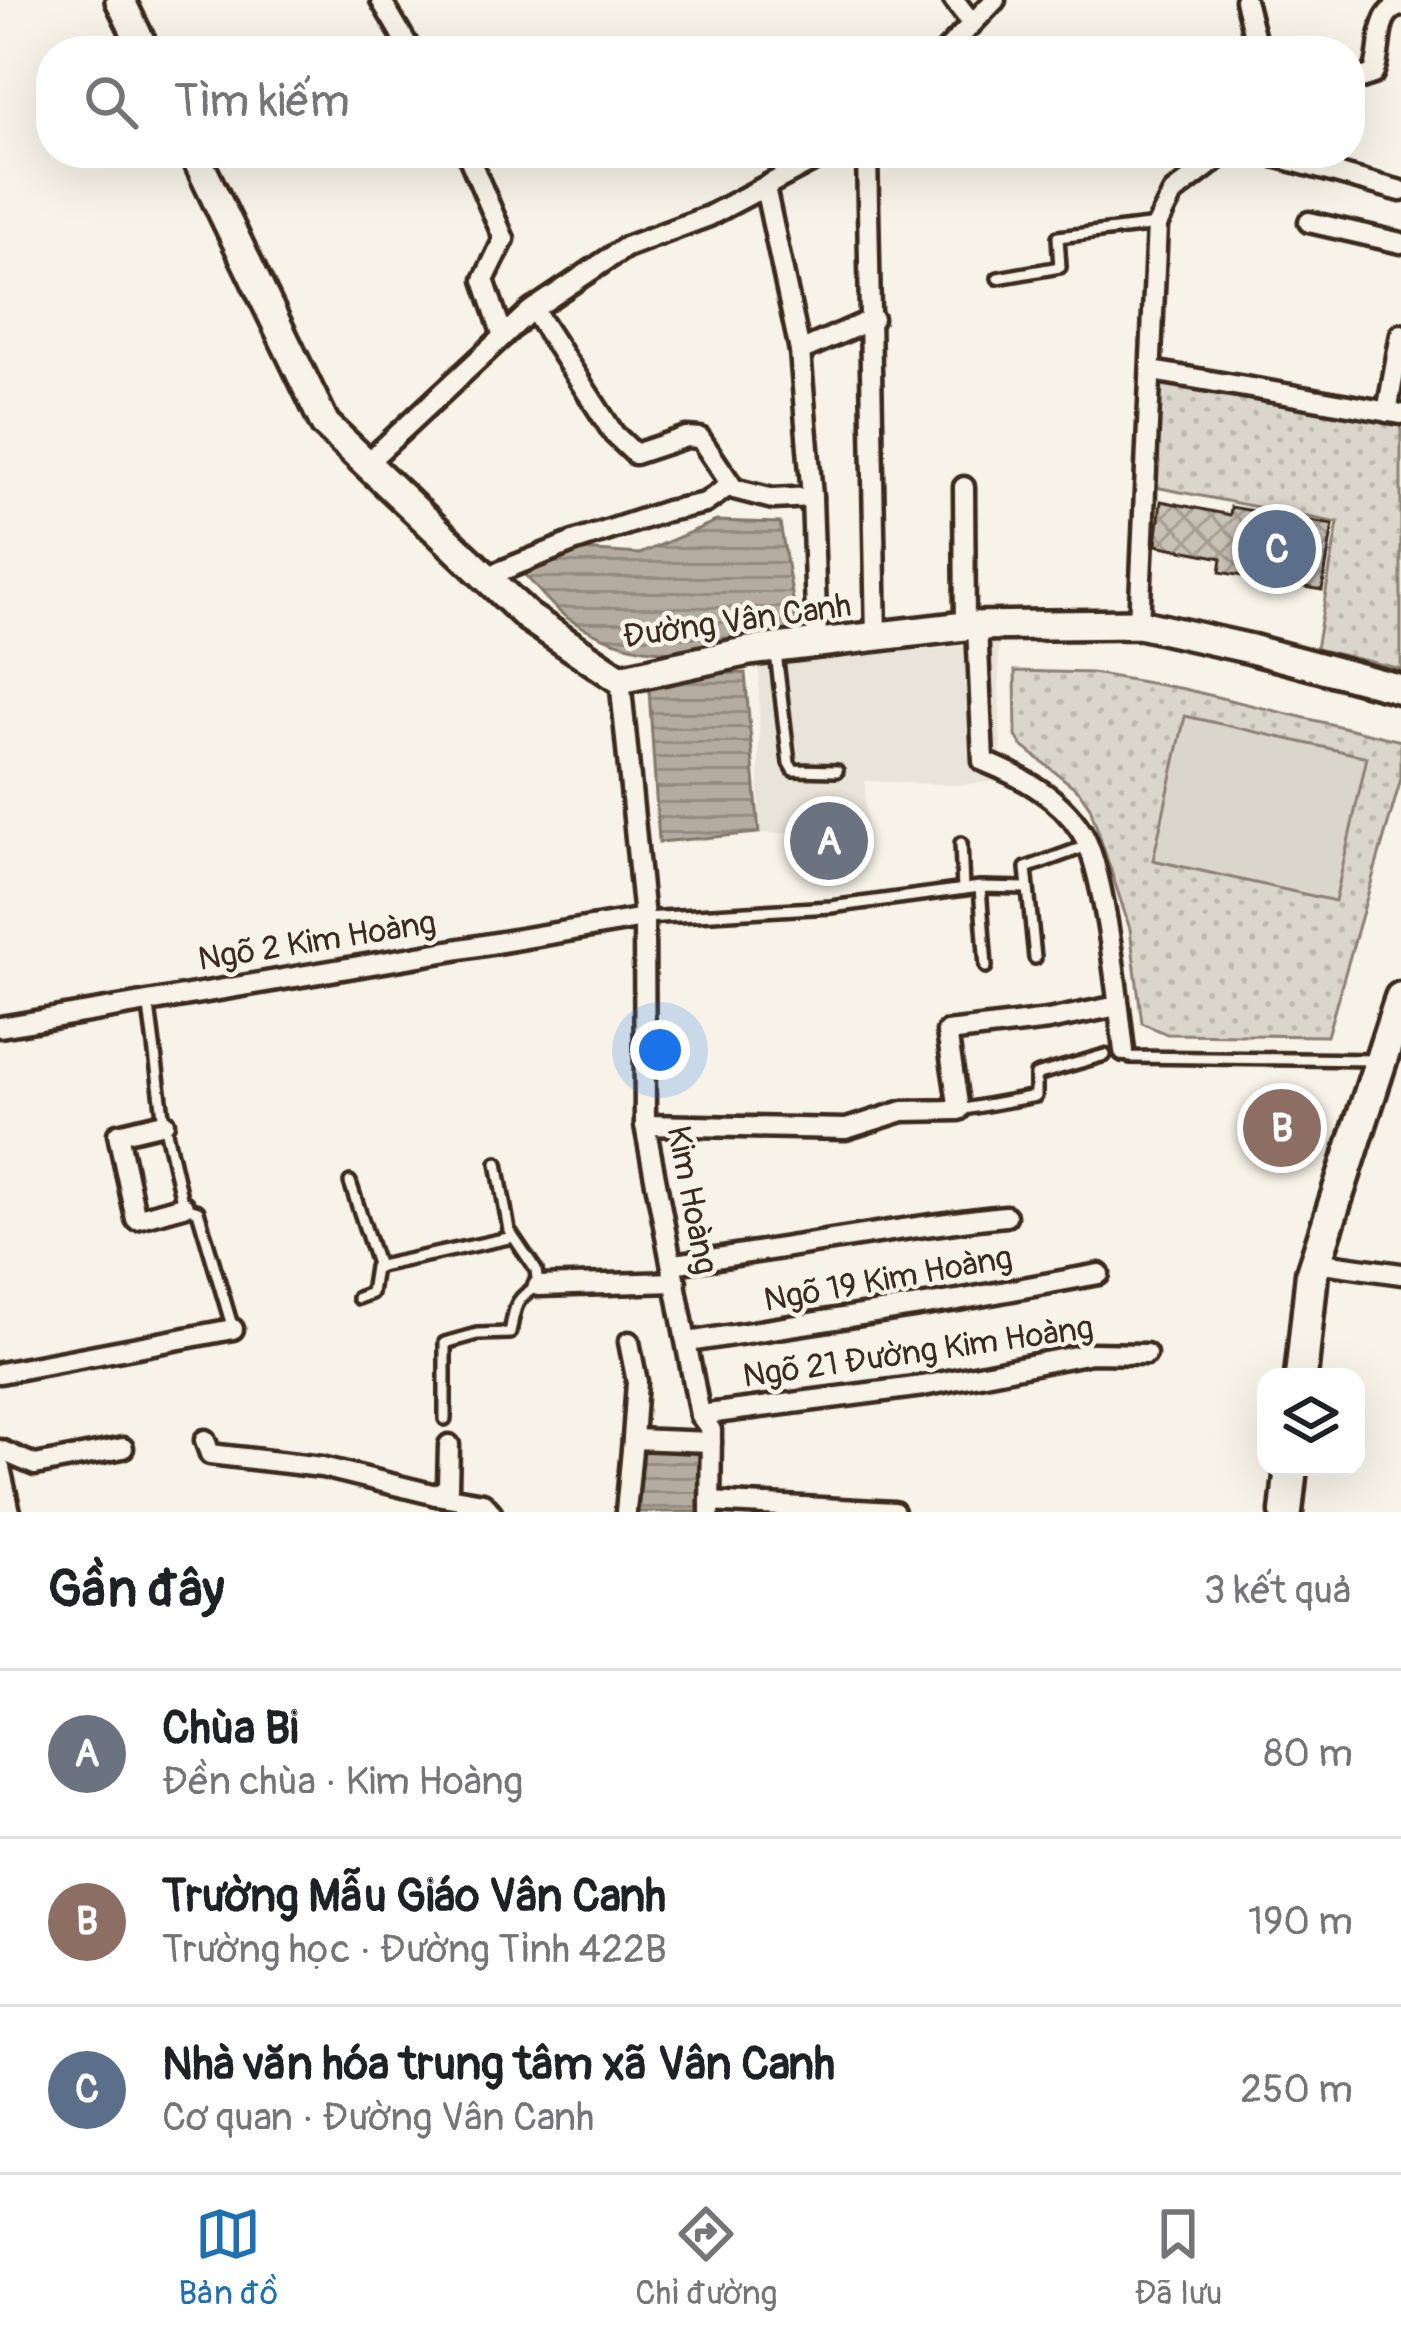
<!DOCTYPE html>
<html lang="vi">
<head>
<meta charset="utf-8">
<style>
	:root { --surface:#fff; --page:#f2f2f2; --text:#202124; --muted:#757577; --line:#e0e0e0; --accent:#1f6fb2 }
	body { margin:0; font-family:Pangolin,sans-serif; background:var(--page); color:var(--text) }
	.controls { position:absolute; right:36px; bottom:36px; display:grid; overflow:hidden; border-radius:24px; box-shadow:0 12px 48px #0002 }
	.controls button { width:108px; height:108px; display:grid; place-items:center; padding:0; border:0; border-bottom:3px solid var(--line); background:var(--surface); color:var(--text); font:60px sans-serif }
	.you { position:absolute; left:660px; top:1050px; width:42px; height:42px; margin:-30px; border:9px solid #fff; border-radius:50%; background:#1a73e8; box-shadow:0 0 0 18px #1a73e833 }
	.badge { display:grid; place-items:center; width:78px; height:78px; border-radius:50%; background:var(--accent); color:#fff; font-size:39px; font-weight:700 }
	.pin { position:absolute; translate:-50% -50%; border:6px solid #fff; box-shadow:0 3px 12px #0006 }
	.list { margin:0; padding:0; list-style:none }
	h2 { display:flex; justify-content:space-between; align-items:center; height:156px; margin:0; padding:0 48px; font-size:51px }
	h2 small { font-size:39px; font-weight:400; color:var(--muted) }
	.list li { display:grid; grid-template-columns:78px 1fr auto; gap:36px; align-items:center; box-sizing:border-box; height:168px; padding:0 48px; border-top:3px solid var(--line) }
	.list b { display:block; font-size:45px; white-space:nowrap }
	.list p { margin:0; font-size:39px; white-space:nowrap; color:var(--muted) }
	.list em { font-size:39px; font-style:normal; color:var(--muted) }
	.icon { flex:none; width:66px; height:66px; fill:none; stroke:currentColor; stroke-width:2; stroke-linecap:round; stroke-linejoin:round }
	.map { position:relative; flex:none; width:1401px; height:1512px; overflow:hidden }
	.search { position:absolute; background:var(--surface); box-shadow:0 12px 48px #0002; left:36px; right:36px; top:36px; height:132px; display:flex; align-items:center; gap:30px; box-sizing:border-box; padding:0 42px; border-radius:48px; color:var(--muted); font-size:45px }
	.sheet { height:660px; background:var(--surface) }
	nav { display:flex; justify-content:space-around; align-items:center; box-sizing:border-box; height:168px; border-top:3px solid var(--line); background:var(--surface); font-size:33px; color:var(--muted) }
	nav a { display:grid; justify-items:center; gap:6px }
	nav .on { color:var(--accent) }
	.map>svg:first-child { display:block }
	.built { fill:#e9e4d9 }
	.park { fill:url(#park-dots); stroke:#8b8074; stroke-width:3 }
	.pitch { fill:#dbd6cb; stroke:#8b8074; stroke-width:3 }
	.water { fill:url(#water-rules); stroke:#84786c; stroke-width:3 }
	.building { fill:url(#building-cross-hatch); stroke:#3b2a1e; stroke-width:3 }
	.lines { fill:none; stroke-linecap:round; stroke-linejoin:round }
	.lane-casing { stroke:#3b2a1e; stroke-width:18 }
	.street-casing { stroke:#3b2a1e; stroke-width:27 }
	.secondary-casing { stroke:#3b2a1e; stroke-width:36 }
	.primary-casing { stroke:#3b2a1e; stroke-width:39 }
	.lane { stroke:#f7f3e8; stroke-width:9 }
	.street { stroke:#f7f3e8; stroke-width:18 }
	.secondary { stroke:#f7f3e8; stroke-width:27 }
	.primary { stroke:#f7f3e8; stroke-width:30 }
	.labels { text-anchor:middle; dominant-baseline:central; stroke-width:9; stroke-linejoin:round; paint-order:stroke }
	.street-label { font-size:33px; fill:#3b2a1e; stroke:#f7f3e8 }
</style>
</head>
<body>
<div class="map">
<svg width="1401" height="1512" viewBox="0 0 1401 1512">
	<defs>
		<pattern id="park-dots" width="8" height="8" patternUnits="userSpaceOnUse" patternTransform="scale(3)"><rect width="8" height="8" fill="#dbd6cb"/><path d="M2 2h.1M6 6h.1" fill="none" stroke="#bdb8ae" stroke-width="1.8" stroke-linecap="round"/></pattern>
		<pattern id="water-rules" width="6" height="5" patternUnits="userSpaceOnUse" patternTransform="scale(3)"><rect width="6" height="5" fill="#b4aca0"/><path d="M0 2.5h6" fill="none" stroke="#948c82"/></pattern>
		<pattern id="building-cross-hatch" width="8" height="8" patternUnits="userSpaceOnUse" patternTransform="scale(3)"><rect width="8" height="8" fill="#c8c1b6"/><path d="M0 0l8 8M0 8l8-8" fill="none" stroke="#a49d93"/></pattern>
	</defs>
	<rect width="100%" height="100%" fill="#f7f3e8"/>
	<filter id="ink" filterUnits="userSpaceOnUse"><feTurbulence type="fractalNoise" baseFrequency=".00833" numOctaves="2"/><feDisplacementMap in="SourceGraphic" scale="24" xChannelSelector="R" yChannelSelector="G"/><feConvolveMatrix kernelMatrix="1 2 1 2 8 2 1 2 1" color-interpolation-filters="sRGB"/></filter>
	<g filter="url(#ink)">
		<polygon class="built" points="998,643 1002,781 956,785 865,781 866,834 759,833 759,666"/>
		<g class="park">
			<polygon points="1158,380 1401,423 1401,669 1316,649 1338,523 1150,486"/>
			<polygon points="1015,671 1092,673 1184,689 1401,741 1401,779 1327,1036 1167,1034 1142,1023 1130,929 1090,807 1079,791 1022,746 1016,736"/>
		</g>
		<polygon class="pitch" points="1185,716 1367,757 1335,901 1153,860"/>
		<g class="water">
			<path d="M 716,521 L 780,523 L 799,635 C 711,648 650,671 569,619 C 552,608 537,587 522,572 L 541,561 L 581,550 L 640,554 Z"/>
			<polygon points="745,673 759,833 659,842 648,675"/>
			<polygon points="634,1448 703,1452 702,1512 630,1512"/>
		</g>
		<polygon class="building" points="1161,501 1230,515 1231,507 1333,525 1322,590 1220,572 1222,558 1156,545"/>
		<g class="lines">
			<defs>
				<g id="lane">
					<polyline points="998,278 1060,267 1058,237 1157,225"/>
					<polyline points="776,653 789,763 793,770 837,771"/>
					<polyline points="961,843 963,889"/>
					<polyline points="980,887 986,967"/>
					<polyline points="644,918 831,907 980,887 1026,888"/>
					<polyline points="1035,958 1026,868 1087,846"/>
					<polyline points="148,999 164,1123 183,1206 198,1211 233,1329"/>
					<polyline points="1125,1052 1130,1057 1376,1060"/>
					<polyline points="959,1110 1036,1096 1036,1075 1105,1055"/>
					<polyline points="350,1182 378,1267"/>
					<polyline points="358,1298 371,1293 375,1267 513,1237"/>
					<path d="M 445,1419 L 445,1343 L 477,1334 L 510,1333 C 515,1309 513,1299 538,1286 L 536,1270 L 509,1230 L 497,1163"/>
				</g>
				<g id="street">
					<polyline points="381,0 411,51"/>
					<polyline points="954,0 972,23"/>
					<polyline points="1245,0 1258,51"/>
					<polyline points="946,51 995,0"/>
					<path d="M 1350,82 L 1373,74 C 1384,51 1373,12 1401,6"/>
					<polyline points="467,153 504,239 484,280 503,336"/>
					<polyline points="867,153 876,639"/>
					<polyline points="1263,153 1401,191"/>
					<polyline points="765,187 800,351 812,497 817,643"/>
					<polyline points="1309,222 1401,243"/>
					<polyline points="533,309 614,434 635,454 686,437 700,438 734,489 773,499 812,497"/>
					<polyline points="800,351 873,319"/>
					<polyline points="1152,371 1401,414"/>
					<polyline points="1387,412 1401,334"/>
					<polyline points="367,463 529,312 626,247 709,216 828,153"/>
					<polyline points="964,487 965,626"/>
					<polyline points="486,577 573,542 667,511 705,503 729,486"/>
					<polyline points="1139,624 1157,225 1173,193 1225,153"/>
					<path d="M 977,626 L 983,761 C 1020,776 1059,796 1081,831 C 1105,867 1118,1002 1124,1051"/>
					<polyline points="620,679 644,918 645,1125 700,1415 711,1430 710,1512"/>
					<polyline points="0,1027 644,918"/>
					<polyline points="164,1123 118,1134 136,1219 183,1206"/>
					<polyline points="645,1125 846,1129 903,1111 959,1110 947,1032 1048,1020 1118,1006"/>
					<polyline points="1316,1262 1401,1274"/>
					<path d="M 672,1264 C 784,1250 894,1227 1006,1216"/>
					<polyline points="538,1286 676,1282"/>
					<polyline points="629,1342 637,1382 633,1439"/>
					<polyline points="688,1342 958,1300 1099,1274"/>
					<polyline points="0,1373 233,1329"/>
					<polyline points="700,1415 923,1386 1091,1353 1146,1354"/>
					<polyline points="205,1440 210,1454 322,1467 436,1495 448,1487 449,1445"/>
					<polyline points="0,1450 35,1465 123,1448"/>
					<polyline points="0,1468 10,1512"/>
					<polyline points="436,1495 483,1503 491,1512"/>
					<polyline points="710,1502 894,1512"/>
					<polyline points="626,1512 633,1439 711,1442"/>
				</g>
				<g id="secondary">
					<polyline points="120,0 145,51"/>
					<polyline points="194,153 325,424 528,617 620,679 749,651 965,626 1139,624 1251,649 1401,689"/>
				</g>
				<g id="primary">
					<polyline points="1301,1377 1312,1273 1401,998"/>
					<polyline points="1286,1512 1291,1467"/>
				</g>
			</defs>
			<use href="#lane" class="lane-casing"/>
			<use href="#street" class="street-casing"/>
			<use href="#secondary" class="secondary-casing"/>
			<use href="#primary" class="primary-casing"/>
			<use href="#lane" class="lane"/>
			<use href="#street" class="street"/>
			<use href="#secondary" class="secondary"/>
			<use href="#primary" class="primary"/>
		</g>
	</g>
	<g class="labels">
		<g class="street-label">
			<text transform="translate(737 621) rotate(-8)">Đường Vân Canh</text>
			<text transform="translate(317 941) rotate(-9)">Ngõ 2 Kim Hoàng</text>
			<text transform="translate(692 1200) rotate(79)">Kim Hoàng</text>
			<text transform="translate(888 1279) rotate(-10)">Ngõ 19 Kim Hoàng</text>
			<text transform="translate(918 1352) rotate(-8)">Ngõ 21 Đường Kim Hoàng</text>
		</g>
	</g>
</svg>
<div class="controls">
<button><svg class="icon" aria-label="layers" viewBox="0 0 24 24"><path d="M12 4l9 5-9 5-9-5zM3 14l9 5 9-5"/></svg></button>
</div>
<div class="you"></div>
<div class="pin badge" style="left:829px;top:841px;background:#6b7280">A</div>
<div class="pin badge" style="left:1282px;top:1128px;background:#8d6e63">B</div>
<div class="pin badge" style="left:1277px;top:549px;background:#5c6f8a">C</div>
<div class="search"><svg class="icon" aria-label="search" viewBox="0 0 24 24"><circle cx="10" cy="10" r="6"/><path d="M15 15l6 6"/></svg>Tìm kiếm</div>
</div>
<section class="sheet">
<h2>Gần đây<small>3 kết quả</small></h2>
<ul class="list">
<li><span class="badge" style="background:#6b7280">A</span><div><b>Chùa Bi</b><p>Đền chùa · Kim Hoàng</p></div><em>80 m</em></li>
<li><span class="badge" style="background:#8d6e63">B</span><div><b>Trường Mẫu Giáo Vân Canh</b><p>Trường học · Đường Tỉnh 422B</p></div><em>190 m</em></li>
<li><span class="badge" style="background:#5c6f8a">C</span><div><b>Nhà văn hóa trung tâm xã Vân Canh</b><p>Cơ quan · Đường Vân Canh</p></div><em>250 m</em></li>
</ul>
</section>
<nav>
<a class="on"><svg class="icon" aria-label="map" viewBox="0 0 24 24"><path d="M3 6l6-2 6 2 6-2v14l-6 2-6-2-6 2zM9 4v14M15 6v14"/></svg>Bản đồ</a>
<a><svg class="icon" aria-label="directions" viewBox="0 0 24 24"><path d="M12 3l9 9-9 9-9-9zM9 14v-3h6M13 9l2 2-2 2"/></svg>Chỉ đường</a>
<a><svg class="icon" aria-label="saved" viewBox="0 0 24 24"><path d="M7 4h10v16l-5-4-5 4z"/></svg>Đã lưu</a>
</nav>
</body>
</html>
